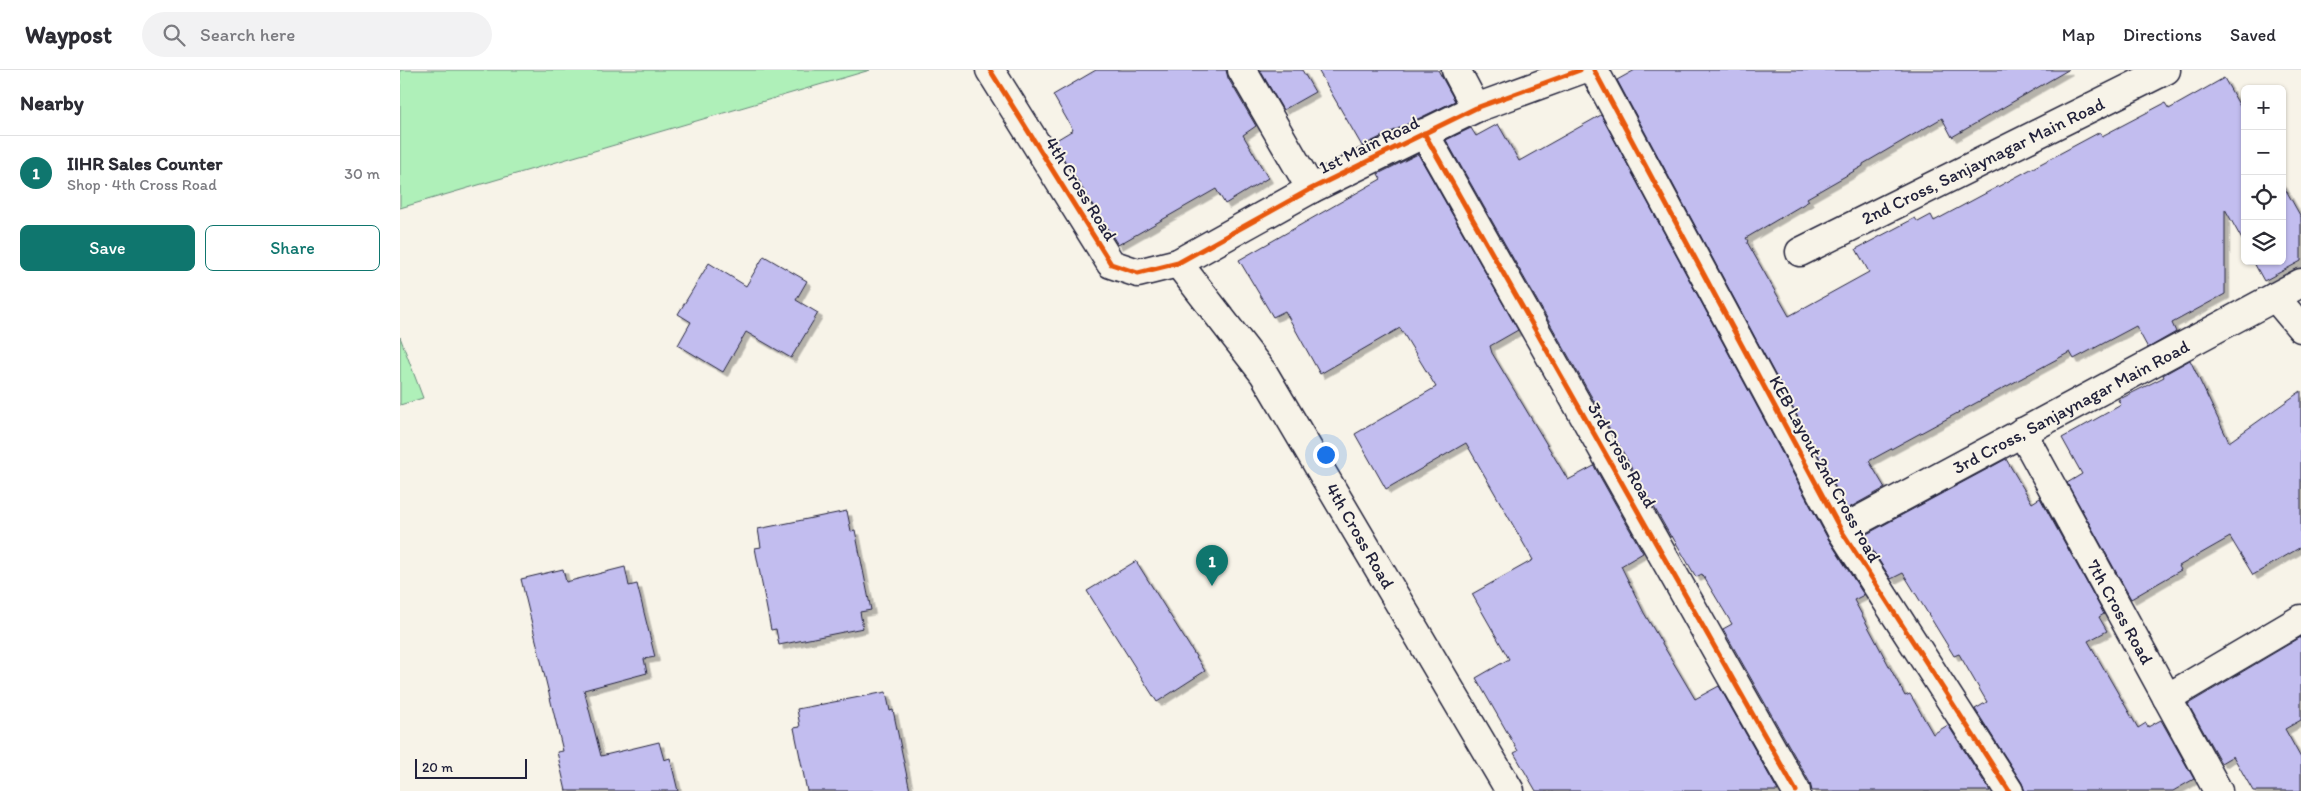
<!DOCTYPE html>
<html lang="en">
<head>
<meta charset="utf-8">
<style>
	:root { --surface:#fff; --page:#f2f2f3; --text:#2b2b33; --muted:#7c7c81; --line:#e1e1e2; --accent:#0f766e }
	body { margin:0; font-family:Itim,sans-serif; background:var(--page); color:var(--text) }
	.controls { position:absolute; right:15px; top:15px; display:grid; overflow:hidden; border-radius:8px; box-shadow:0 1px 4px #0004 }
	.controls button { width:45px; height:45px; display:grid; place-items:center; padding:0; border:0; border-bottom:1px solid var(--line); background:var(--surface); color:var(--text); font:25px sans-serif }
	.scale { position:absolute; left:15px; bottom:12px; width:112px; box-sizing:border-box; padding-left:5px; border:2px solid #22223b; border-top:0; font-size:14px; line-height:18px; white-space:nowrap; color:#22223b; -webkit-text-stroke:4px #f7f3e8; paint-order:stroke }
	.you { position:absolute; left:925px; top:384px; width:18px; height:18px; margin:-12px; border:4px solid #fff; border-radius:50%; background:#1a73e8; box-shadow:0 0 0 8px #1a73e833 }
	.badge { display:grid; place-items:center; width:32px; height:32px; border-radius:50%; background:var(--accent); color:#fff; font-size:16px; font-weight:700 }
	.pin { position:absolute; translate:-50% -41px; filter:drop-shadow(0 1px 2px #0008) }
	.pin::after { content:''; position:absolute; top:26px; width:18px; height:15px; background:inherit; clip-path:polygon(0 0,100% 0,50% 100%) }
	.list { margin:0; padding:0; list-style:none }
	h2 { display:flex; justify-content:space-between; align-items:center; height:65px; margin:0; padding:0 20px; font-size:21px }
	h2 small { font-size:16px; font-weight:400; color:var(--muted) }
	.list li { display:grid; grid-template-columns:32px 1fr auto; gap:15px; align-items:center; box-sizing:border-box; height:75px; padding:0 20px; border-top:1px solid var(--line) }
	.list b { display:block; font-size:19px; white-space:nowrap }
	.list p { margin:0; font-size:16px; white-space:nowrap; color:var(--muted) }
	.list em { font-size:16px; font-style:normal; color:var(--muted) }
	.actions { display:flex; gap:10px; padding:15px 20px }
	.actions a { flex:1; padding:11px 0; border:1px solid var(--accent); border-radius:8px; text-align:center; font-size:18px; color:var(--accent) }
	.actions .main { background:var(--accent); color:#fff }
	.icon { flex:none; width:28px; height:28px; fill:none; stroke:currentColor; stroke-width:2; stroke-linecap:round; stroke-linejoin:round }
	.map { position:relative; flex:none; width:1901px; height:721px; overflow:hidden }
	header { display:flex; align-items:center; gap:30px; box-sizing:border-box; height:70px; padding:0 25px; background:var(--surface); border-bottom:1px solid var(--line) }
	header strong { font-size:24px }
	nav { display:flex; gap:28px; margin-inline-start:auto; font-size:18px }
	.search { width:350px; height:45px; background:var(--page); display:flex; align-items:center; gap:12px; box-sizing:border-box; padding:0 18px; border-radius:28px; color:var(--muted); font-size:19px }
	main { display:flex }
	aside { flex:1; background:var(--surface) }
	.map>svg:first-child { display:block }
	.green { fill:#aff0b9; stroke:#68897a }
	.building { fill:#c2bdef; stroke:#22223b; filter:url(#shadow) }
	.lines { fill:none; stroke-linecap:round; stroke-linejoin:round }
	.street-casing { stroke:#22223b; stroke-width:31 }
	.street { stroke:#f7f3e8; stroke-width:28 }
	.cycleway-casing { stroke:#f7f3e8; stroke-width:8 }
	.cycleway { stroke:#e8590c; stroke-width:5 }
	.labels { text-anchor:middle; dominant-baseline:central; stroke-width:4; stroke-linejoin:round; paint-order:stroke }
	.street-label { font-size:18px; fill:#22223b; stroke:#f7f3e8 }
</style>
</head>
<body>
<header>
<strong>Waypost</strong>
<div class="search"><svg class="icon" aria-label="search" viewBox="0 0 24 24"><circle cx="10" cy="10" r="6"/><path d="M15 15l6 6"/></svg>Search here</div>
<nav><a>Map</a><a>Directions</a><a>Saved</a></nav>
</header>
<main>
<aside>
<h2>Nearby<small></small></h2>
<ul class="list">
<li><span class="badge">1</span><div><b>IIHR Sales Counter</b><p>Shop · 4th Cross Road</p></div><em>30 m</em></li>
</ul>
<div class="actions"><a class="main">Save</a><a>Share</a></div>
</aside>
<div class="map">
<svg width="1901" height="721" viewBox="0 0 1901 721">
	<defs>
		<filter id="shadow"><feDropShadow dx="4.5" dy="4.5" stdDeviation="0" flood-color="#0004"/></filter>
	</defs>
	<rect width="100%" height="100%" fill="#f7f3e8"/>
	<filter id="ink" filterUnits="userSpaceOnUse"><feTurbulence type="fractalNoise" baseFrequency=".02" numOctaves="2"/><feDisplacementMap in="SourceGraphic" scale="10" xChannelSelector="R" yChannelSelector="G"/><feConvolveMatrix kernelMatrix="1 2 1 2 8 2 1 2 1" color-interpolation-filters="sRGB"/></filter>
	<g filter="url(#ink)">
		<g class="green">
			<polygon points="0,0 470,0 0,138"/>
			<polygon points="0,267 23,328 0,335"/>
		</g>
		<g class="building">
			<polygon points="696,0 826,0 828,8 856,56 843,65 868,108 825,134 816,119 718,175 653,72 673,60 653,25"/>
			<polygon points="860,0 902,0 915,22 883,40"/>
			<polygon points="918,0 1038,0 1055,31 962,76"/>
			<polygon points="1235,0 1668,0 1552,67 1542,48 1463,94 1463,96 1407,128 1409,131 1346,168 1348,171 1347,172 1389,246 1469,202 1456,179 1515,148 1518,152 1531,145 1534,151 1700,62 1702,66 1765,33 1769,39 1824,8 1845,45 1845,175 1825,139 1825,224 1772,253 1776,262 1748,278 1736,256 1674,289 1670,282 1469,391 1485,418 1447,439 1217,10"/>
			<polygon points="1201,45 1427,467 1464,525 1454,530 1505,626 1510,624 1533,664 1548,655 1590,721 1412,721 1410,713 1323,559 1332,554 1302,504 1296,507 1272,466 1271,467 1046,70 1071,58 1076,66 1098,54 1119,91"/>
			<polygon points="1018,84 1118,260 1090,276 1092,283 1168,410 1194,396 1243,483 1221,496 1244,543 1295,629 1319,616 1378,721 1136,721 1114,683 1118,681 1076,608 1109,589 1072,524 1133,490 1066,373 986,419 955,364 1036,317 1000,258 920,304 885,241 873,247 839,190 981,109 978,104"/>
			<polygon points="1882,113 1901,147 1901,191 1864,211 1853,191 1882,191"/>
			<polygon points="364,186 407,211 396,230 418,243 391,288 346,262 323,302 278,275 291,252 278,244 309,193 346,216"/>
			<polygon points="1790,290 1829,372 1901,321 1901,477 1853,505 1830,467 1779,496 1781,500 1731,529 1667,413 1682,404 1662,368 1721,335 1718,330 1764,307 1763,305"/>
			<polygon points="1606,389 1632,433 1640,428 1704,544 1699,547 1707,561 1688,571 1738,658 1746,653 1748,657 1761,650 1794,709 1773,721 1625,721 1622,713 1575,639 1587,632 1559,584 1554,586 1503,503 1491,509 1463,466"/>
			<polygon points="447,441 451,461 455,460 471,540 460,542 463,558 379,575 376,559 371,560 355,478 361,477 358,459"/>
			<polygon points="736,491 805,601 757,632 687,521"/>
			<polygon points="225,497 229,516 237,514 255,587 244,589 247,603 184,620 201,686 259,672 264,690 270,688 278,721 166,721 157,682 163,681 121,509 163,499 166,512"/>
			<polygon points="1901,567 1901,650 1885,659 1901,688 1901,721 1853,721 1833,686 1821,693 1788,634"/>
			<polygon points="486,622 490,641 493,640 510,721 407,721 394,658 400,657 397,639"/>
		</g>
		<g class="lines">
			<defs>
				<g id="street">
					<polyline points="590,0 711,194 738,203 778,193 911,119 1076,38 1180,0"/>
					<polyline points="842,0 911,119"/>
					<polyline points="1056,0 1076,38"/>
					<polyline points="1194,0 1441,460 1609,721"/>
					<polyline points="1024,63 1396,721"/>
					<polyline points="1400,182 1766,0"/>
					<polyline points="778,193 864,304 1110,721"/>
					<polyline points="1875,227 1901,258"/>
					<polyline points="1622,362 1818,721"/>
					<polyline points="1441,460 1901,213"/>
					<polyline points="1767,628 1901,549"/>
				</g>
			</defs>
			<use href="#street" class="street-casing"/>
			<use href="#street" class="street"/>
			<defs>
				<g id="cycleway">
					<polyline points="590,0 711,194 738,203 778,193 911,119 1076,38 1180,0"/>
					<polyline points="1194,0 1441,460 1609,721"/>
					<polyline points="1024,63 1396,721"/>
				</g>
			</defs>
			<use href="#cycleway" class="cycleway-casing"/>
			<use href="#cycleway" class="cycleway"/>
		</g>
	</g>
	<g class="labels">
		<g class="street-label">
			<text transform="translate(969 75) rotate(-26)">1st Main Road</text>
			<text transform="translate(1583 91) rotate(-26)">2nd Cross, Sanjaynagar Main Road</text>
			<text transform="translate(681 119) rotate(58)">4th Cross Road</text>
			<text transform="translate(1671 337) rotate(-28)">3rd Cross, Sanjaynagar Main Road</text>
			<text transform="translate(1222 385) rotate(60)">3rd Cross Road</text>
			<text transform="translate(1425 399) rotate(61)">KEB Layout 2nd Cross road</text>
			<text transform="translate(960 466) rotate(60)">4th Cross Road</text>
			<text transform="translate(1720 542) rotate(61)">7th Cross Road</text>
		</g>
	</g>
</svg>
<div class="controls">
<button>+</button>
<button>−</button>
<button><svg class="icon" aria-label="locate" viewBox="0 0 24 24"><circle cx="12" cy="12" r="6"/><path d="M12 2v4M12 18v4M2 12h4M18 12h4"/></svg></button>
<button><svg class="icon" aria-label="layers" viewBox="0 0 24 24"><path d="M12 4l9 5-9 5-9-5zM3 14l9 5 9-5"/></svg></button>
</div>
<div class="scale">20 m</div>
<div class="you"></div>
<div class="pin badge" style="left:812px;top:516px">1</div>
</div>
</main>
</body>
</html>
